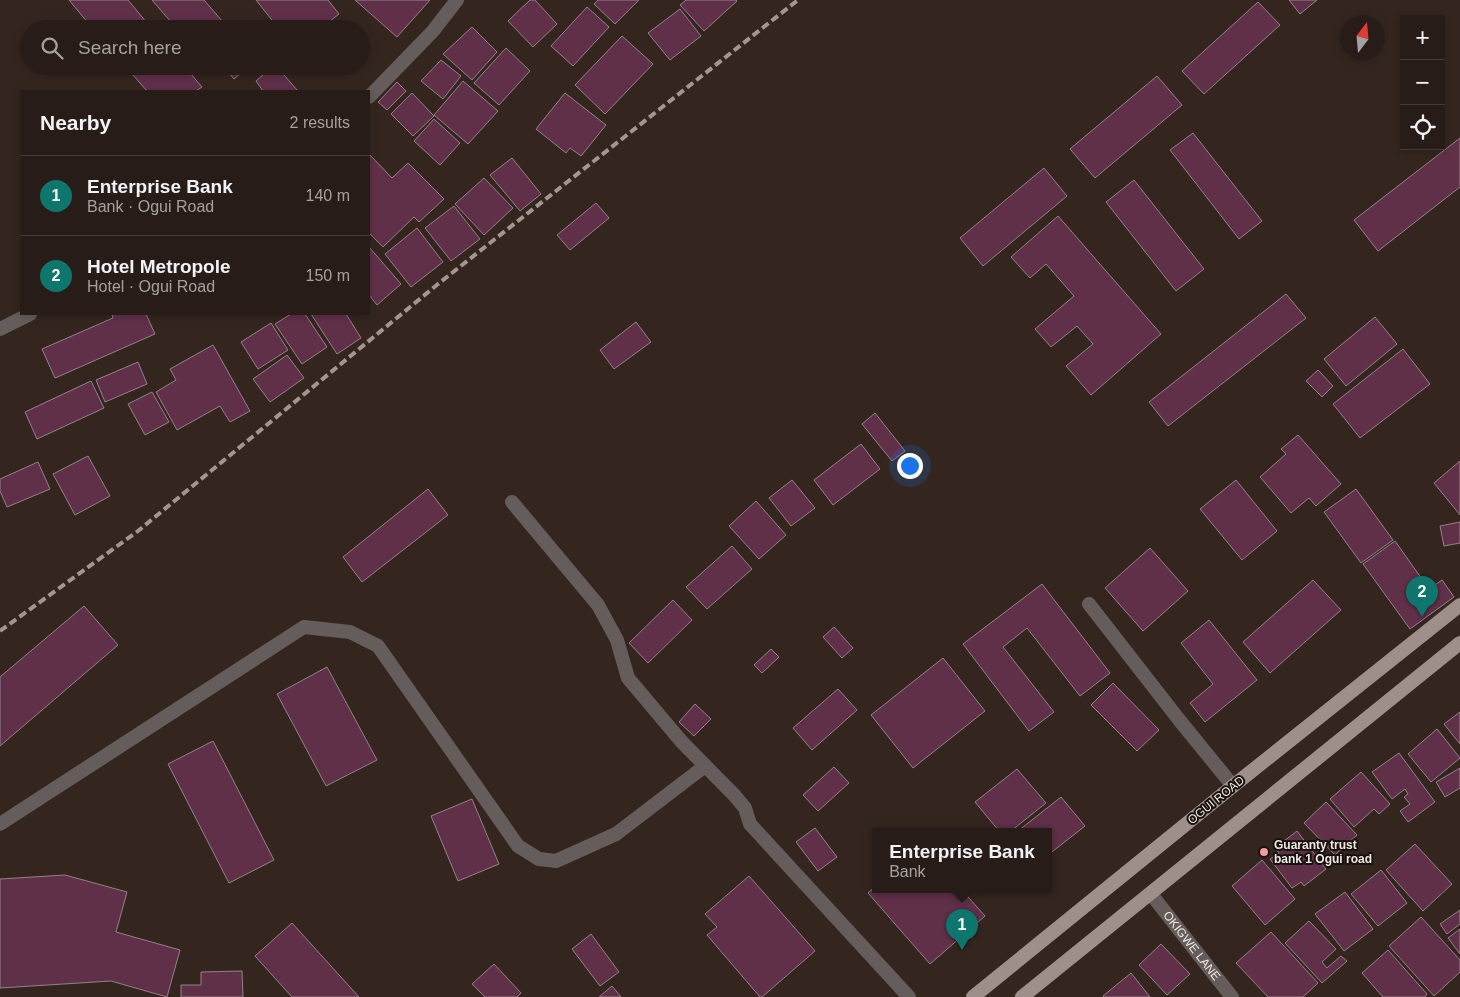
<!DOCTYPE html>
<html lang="en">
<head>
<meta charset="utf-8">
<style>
	:root { --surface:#271c17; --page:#332924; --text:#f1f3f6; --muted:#a4a1a1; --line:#433a36; --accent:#0f766e }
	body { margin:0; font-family:Arial,sans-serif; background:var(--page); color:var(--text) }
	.controls { position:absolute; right:15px; top:15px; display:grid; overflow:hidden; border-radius:0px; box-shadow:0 2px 8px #0003 }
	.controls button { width:45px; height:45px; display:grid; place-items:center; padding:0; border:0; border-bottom:1px solid var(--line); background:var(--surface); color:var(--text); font:25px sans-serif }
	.compass { position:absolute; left:1340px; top:15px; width:45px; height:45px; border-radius:50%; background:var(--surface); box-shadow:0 2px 8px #0003; rotate:16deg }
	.you { position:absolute; left:909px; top:465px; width:18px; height:18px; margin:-12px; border:4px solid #fff; border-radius:50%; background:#1a73e8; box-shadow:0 0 0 8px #1a73e833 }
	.badge { display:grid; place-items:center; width:32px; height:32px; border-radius:50%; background:var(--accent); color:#fff; font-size:16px; font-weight:700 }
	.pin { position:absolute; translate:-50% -41px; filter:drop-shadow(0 1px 2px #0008) }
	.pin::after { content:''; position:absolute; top:26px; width:18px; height:15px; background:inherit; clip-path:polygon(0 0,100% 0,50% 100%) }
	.popup { position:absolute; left:872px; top:828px; width:180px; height:65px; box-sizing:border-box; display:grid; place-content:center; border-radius:0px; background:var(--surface); filter:drop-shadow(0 1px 4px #0005); font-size:16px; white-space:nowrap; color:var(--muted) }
	.popup b { font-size:19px; color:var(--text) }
	.popup::after { content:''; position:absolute; left:50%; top:100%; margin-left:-10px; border:10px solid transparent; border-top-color:var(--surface) }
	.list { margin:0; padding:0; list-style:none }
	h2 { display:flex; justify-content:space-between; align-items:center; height:65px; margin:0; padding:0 20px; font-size:21px }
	h2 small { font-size:16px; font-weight:400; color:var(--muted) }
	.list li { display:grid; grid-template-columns:32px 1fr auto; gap:15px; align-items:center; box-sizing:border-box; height:80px; padding:0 20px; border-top:1px solid var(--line) }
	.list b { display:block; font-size:19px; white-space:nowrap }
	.list p { margin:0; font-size:16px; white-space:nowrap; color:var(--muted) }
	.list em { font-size:16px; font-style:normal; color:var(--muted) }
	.icon { flex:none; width:28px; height:28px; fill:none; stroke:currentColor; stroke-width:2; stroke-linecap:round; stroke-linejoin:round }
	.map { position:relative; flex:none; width:1460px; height:997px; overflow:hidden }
	.search { position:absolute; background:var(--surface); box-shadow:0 2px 8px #0003; left:20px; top:20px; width:350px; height:55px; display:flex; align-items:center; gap:12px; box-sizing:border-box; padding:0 18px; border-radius:28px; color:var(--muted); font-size:19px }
	.panel { position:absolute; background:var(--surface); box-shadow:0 2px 8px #0003; left:20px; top:90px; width:350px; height:225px; border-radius:0px }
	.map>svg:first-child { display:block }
	.building { fill:#603049; stroke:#938189 }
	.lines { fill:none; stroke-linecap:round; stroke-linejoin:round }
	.minor { stroke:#655d5b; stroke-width:14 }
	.primary { stroke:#9f8f8a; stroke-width:14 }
	.rail { stroke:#a29691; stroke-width:4; stroke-dasharray:8 4; stroke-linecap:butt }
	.poi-dot { fill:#f49aa1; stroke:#17110e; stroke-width:2 }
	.labels { text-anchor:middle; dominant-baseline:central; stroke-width:4; stroke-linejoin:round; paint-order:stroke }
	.street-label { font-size:12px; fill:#f1e7e3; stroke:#17110e }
	.poi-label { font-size:12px; font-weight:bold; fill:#f1e7e3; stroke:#17110e; text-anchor:start }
</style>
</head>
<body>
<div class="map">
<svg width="1460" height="997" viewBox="0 0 1460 997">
	<rect width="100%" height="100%" fill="#34261f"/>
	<g class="building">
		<polygon points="69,0 128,0 152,29 93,29"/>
		<polygon points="152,0 204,0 229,29 177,29"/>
		<polygon points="256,0 328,0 339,14 320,29 279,29"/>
		<polygon points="355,0 430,0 397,37"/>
		<polygon points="530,0 535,0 557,24 533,47 508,21"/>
		<polygon points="598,0 639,0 615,24 594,4"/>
		<polygon points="686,0 736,0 737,1 704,31 680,5"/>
		<polygon points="1289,0 1317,0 1300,14"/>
		<polygon points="1258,2 1280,25 1204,94 1182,71"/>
		<polygon points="587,7 609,27 573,66 551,46"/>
		<polygon points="680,9 701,36 670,60 648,33"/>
		<polygon points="472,27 497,52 472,80 443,54"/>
		<polygon points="622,36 653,64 605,114 575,85"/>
		<polygon points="506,48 530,71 499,105 474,83"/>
		<polygon points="441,60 461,76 443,99 421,81"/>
		<polygon points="125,66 184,66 202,87 196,91 147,91"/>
		<polygon points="223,66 249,66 234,79"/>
		<polygon points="273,66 276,66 298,91 263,91 256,81"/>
		<polygon points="1157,76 1182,105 1095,178 1070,149"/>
		<polygon points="463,81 498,111 468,144 434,115"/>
		<polygon points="397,82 406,91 387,110 378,102"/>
		<polygon points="412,93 434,116 413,136 391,114"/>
		<polygon points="565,93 606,125 581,156 570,148 566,153 536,129"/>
		<polygon points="434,119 460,143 440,165 414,141"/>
		<polygon points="1193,133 1262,221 1239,239 1170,150"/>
		<polygon points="1460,138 1460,187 1378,251 1354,220"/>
		<polygon points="369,154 392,178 408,163 444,199 419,222 414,217 383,247 369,233"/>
		<polygon points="512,158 541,194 520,211 490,175"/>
		<polygon points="1044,168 1067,196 983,266 960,238"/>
		<polygon points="484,178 513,208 484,235 455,204"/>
		<polygon points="1134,180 1204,269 1176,291 1106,202"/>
		<polygon points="596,203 609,218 570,250 557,235"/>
		<polygon points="454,206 480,239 451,261 425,228"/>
		<polygon points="1058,216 1161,334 1091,395 1066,366 1093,344 1077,326 1051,347 1035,329 1074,296 1046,264 1030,278 1011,257"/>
		<polygon points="417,228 443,262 411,287 385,254"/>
		<polygon points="369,247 401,284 377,305 369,295"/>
		<polygon points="1286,294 1306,318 1168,426 1149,402"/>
		<polygon points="112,314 146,314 155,334 55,378 42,349 113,318"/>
		<polygon points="291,314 305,314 327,347 302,364 275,324"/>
		<polygon points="311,314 346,314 361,338 337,354"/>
		<polygon points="1375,317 1397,344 1346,386 1324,359"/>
		<polygon points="636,322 651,342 614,369 600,350"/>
		<polygon points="271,323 288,350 258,369 241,342"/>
		<polygon points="213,345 250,411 230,422 220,406 177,430 156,392 176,380 170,369"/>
		<polygon points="1403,349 1430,384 1360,438 1333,404"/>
		<polygon points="287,355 304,378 270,402 253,379"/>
		<polygon points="138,362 147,384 105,402 96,380"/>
		<polygon points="1318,370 1333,386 1322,397 1306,381"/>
		<polygon points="91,381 104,408 37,439 25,412"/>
		<polygon points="152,392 169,422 145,435 128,404"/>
		<polygon points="875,413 905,451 892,461 862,424"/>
		<polygon points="1298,435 1341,484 1316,506 1309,498 1291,513 1260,477 1286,454 1281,449"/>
		<polygon points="861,444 880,469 833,505 814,480"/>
		<polygon points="88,456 110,496 75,515 53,474"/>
		<polygon points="1460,461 1460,515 1434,483"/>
		<polygon points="38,462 50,489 7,507 0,491 0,479"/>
		<polygon points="792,480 815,508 791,526 769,498"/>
		<polygon points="1236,480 1277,531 1242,560 1200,509"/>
		<polygon points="428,489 448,515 362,582 343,557"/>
		<polygon points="1356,489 1393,540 1361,563 1324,512"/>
		<polygon points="756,501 786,535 759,559 729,526"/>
		<polygon points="1460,522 1460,543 1444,546 1440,526"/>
		<polygon points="1395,541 1429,589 1442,580 1454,597 1410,629 1363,564"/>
		<polygon points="732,546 752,569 707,609 686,587"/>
		<polygon points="1150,548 1188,591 1143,631 1105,588"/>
		<polygon points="1313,580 1341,610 1270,673 1243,642"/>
		<polygon points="1042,584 1110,673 1080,696 1027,628 1003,647 1054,712 1029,731 963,644"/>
		<polygon points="673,600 692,620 648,663 629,643"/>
		<polygon points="84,606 118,645 0,746 0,677"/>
		<polygon points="1209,620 1257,680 1205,722 1190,703 1213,684 1181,643"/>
		<polygon points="834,627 853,648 842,658 823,637"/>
		<polygon points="771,649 779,657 762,673 754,665"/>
		<polygon points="943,658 985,711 913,768 871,715"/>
		<polygon points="327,667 377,760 326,786 277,694"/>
		<polygon points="1113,683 1159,730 1137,751 1091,705"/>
		<polygon points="838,689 857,710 812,750 793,728"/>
		<polygon points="695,704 711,719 694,736 679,722"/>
		<polygon points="1460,712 1460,744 1444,724"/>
		<polygon points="1437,729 1460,758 1431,782 1408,754"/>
		<polygon points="213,741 274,860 229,883 168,764"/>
		<polygon points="1399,753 1435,802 1408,822 1400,811 1410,804 1404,797 1408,794 1405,789 1392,799 1372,772"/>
		<polygon points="834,767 849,783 818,811 803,795"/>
		<polygon points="1460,768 1460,788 1445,797 1436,782"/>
		<polygon points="1017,769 1046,803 1011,831 999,831 975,802"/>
		<polygon points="1361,772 1390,804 1379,814 1374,809 1354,827 1330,799"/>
		<polygon points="1061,797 1085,826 1048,855 1048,831 1018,831"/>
		<polygon points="472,799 499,864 458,881 431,816"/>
		<polygon points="1326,802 1357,835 1335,855 1304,823"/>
		<polygon points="815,828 837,857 818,871 796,842"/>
		<polygon points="1297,831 1326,869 1304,886 1301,882 1292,888 1270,859 1279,853 1275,848"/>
		<polygon points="1415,844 1452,884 1423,911 1386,870"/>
		<polygon points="1262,860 1295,899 1265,925 1232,886"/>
		<polygon points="1381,870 1407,903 1378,926 1351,894"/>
		<polygon points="65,875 127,892 116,932 180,950 167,997 111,981 0,988 0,879"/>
		<polygon points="749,876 815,951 762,997 760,997 707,935 717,927 705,914"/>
		<polygon points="876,886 876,889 961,889 985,916 930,964 868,893"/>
		<polygon points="1345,892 1373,929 1344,951 1315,914"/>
		<polygon points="1460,910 1460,924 1447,934 1440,924"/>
		<polygon points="1421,917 1460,960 1460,972 1434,996 1389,946"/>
		<polygon points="1309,921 1336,949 1322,962 1327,968 1341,956 1347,961 1322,983 1285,943"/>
		<polygon points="292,923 359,997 292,997 255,956"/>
		<polygon points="1460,929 1460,954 1448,938"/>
		<polygon points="1271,932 1318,983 1303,997 1268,997 1236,963"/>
		<polygon points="591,934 619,972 600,986 572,949"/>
		<polygon points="1161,944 1190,974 1167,995 1139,965"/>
		<polygon points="1388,950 1427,994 1425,997 1383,997 1362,973"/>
		<polygon points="494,964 521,993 517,997 485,997 472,984"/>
		<polygon points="242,971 243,997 181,997 181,985 201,985 201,972"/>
		<polygon points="1131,973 1150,997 1104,997 1103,996"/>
		<polygon points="612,986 621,997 599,997"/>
	</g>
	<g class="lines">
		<g class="minor">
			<polyline points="369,97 433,31 457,0"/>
			<polyline points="0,329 30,314"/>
			<polyline points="512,502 598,605 617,640 628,678 681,741 735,796 745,808 750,824 909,997"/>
			<polyline points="1089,604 1180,721 1233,786"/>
			<polyline points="0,824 304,627 350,632 378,646 518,846 539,859 556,861 616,834 705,766"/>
			<path id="s1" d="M 1151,894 L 1232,997"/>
		</g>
		<g class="primary">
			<polyline points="973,997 1233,786 1460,605"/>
			<polyline points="1022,997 1460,643"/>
		</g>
		<polyline class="rail" points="0,631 138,531 438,284 798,0"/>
	</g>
	<circle class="poi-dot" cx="1264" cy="852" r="5"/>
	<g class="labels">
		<g class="street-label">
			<text transform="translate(1216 800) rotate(-39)">OGUI ROAD</text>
			<text stroke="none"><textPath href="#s1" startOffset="66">OKIGWE LANE</textPath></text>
		</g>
		<g class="poi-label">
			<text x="1274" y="845">Guaranty trust<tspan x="1274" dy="14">bank 1 Ogui road</tspan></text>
		</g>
	</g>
</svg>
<div class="controls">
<button>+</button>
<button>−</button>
<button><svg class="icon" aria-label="locate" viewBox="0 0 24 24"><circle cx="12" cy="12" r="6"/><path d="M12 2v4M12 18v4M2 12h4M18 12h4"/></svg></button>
</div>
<svg class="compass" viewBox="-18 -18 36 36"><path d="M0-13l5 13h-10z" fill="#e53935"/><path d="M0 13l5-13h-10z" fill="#a4a1a1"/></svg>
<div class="you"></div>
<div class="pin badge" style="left:962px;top:950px">1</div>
<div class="popup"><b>Enterprise Bank</b>Bank</div>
<div class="pin badge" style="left:1422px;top:617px">2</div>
<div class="search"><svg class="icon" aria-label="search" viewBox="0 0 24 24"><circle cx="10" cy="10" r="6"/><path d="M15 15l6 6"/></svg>Search here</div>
<section class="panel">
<h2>Nearby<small>2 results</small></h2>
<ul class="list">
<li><span class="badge">1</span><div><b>Enterprise Bank</b><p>Bank · Ogui Road</p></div><em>140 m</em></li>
<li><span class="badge">2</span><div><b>Hotel Metropole</b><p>Hotel · Ogui Road</p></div><em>150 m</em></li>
</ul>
</section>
</div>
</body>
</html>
